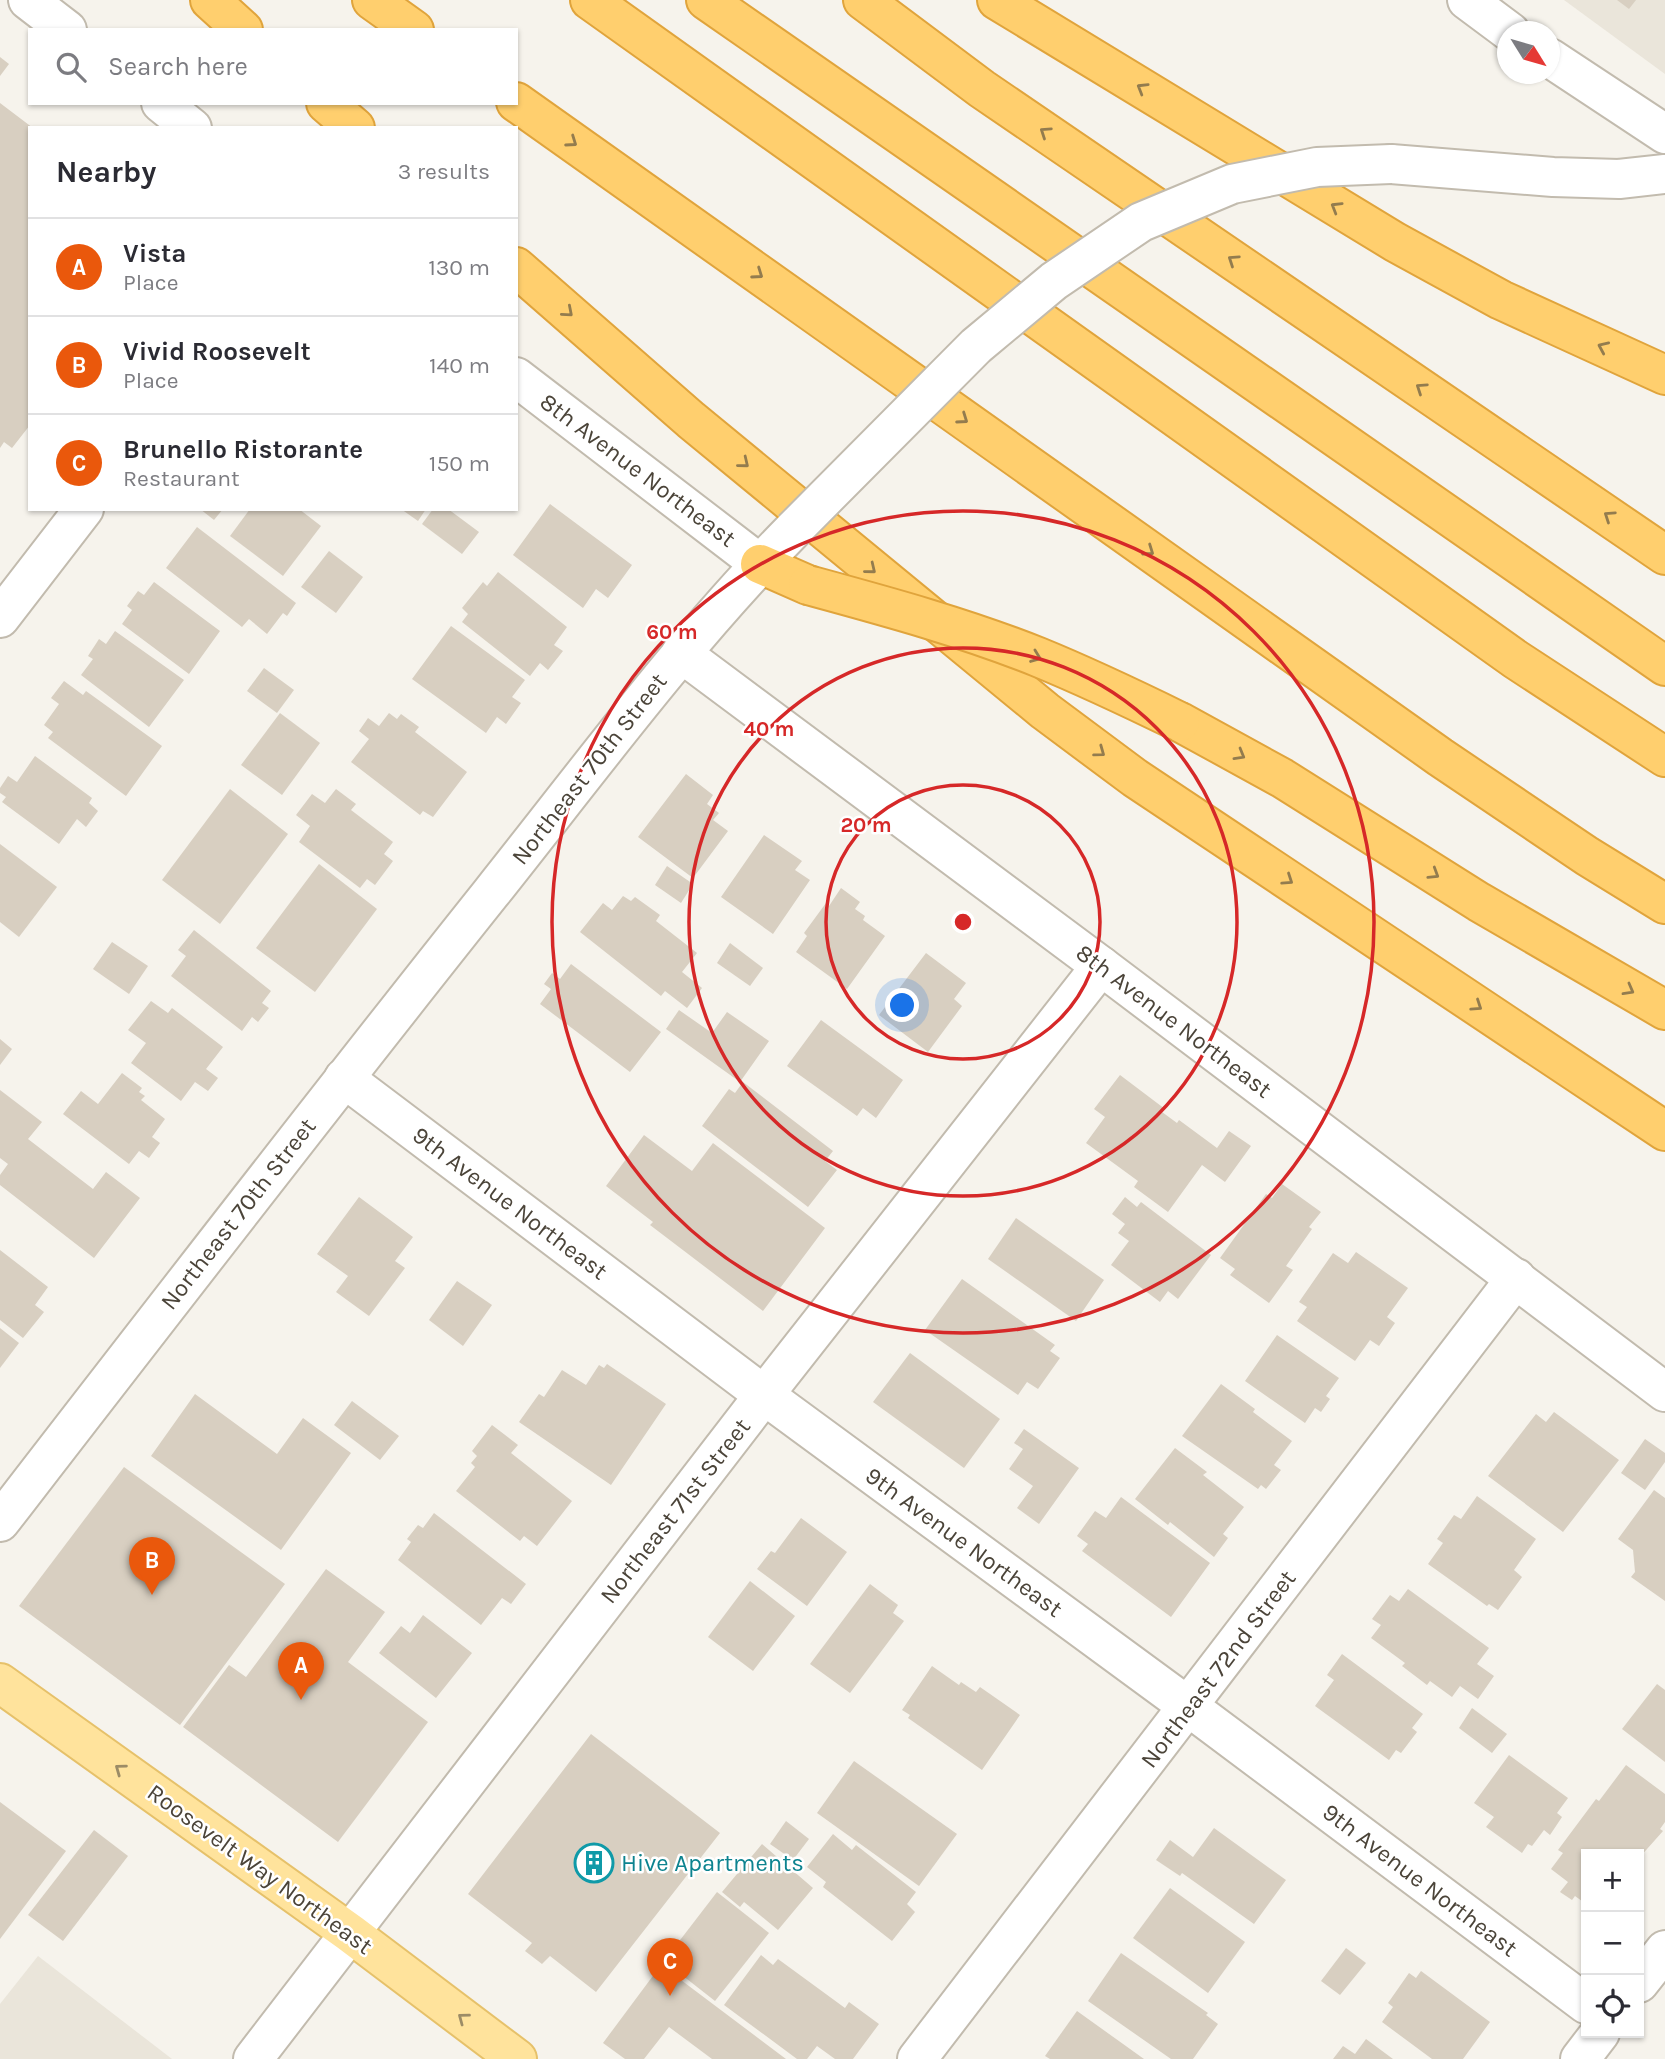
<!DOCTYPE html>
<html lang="en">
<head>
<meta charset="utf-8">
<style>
	:root { --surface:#fff; --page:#f2f2f3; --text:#2b2b33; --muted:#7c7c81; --line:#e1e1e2; --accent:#ea580c }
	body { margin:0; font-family:Karla,sans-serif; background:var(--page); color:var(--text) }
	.controls { position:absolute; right:21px; bottom:21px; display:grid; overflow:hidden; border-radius:0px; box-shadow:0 2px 5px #0004 }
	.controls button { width:63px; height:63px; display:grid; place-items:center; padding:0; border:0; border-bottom:2px solid var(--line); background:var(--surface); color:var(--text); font:35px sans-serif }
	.compass { position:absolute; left:1497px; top:21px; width:63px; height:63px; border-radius:50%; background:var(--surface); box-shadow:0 2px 5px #0004; rotate:127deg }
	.you { position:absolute; left:903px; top:1006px; width:24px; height:24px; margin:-18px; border:5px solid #fff; border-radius:50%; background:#1a73e8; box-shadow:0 0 0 10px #1a73e833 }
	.badge { display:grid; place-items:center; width:46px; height:46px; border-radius:50%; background:var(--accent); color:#fff; font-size:23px; font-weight:700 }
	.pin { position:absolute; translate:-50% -58px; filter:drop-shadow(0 2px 4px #0008) }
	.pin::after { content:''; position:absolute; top:37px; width:24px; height:21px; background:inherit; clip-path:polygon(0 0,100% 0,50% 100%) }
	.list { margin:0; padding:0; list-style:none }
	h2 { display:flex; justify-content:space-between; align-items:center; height:91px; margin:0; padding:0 28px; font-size:30px }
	h2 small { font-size:23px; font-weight:400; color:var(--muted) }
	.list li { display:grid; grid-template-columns:46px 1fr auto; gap:21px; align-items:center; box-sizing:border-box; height:98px; padding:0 28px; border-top:2px solid var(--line) }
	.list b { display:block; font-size:26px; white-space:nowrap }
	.list p { margin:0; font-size:23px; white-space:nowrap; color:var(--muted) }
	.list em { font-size:23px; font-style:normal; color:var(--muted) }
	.icon { flex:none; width:38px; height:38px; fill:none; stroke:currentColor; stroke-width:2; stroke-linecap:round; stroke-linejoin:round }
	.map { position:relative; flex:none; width:1665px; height:2059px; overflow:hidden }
	.search { position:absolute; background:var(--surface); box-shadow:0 2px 5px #0004; left:28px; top:28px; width:490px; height:77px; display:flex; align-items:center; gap:18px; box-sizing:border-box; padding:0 24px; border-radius:0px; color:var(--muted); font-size:26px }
	.panel { position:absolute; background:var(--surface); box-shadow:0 2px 5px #0004; left:28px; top:126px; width:490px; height:385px; border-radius:0px }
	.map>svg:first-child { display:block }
	.residential { fill:#eae5da }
	.building { fill:#d8cfc1 }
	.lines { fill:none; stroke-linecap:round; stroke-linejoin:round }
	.minor-casing { stroke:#c2bbae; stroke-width:42 }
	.major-casing { stroke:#e6c16a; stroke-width:42 }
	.highway-casing { stroke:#e0a43c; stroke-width:42 }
	.minor { stroke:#fff; stroke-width:38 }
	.major { stroke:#ffe39c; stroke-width:38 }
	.highway { stroke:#ffcf6e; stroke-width:38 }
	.minor-bridge-casing { stroke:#c2bbae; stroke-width:42; stroke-linecap:butt }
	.highway-bridge-casing { stroke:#e0a43c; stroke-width:42; stroke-linecap:butt }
	.minor-bridge { stroke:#fff; stroke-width:38 }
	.highway-bridge { stroke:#ffcf6e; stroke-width:38 }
	.oneway { stroke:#937c4e }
	.oneway2 { stroke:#9c8c66 }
	.ring { fill:none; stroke:#d62828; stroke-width:3.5 }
	.labels { text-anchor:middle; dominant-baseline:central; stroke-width:5; stroke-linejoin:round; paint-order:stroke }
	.street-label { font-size:24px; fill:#4b4439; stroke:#fff }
	.culture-label { font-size:24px; fill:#0d838f; stroke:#fff; text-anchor:start }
	.centre { fill:#d62828; stroke:#fff; stroke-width:3.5 }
	.ring-label { font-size:21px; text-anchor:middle; font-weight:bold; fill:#d62828; stroke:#fff; stroke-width:5; stroke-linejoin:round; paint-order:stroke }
</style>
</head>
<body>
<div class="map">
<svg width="1665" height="2059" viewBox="0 0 1665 2059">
	<rect width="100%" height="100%" fill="#f6f3ec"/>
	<g class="residential">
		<polygon points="1564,0 1665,0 1665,74"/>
		<polygon points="38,1956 172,2059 0,2059 0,2004"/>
	</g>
	<g class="building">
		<polygon points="1617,0 1636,0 1629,9"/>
		<polygon points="0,57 9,64 0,76"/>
		<polygon points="0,103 33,128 30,128 30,425 12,448 4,442 0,448"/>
		<polygon points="550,504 632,565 608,598 596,589 583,608 513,555"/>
		<polygon points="200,509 223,509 214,520"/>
		<polygon points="250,509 299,509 321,526 283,576 230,536"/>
		<polygon points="401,509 426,509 418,521"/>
		<polygon points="433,509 448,509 479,532 462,554 422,524"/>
		<polygon points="197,527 296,603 287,616 283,613 267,634 249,619 242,627 166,568"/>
		<polygon points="329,551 363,577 336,613 301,587"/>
		<polygon points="498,572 567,627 554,645 563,651 548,670 540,663 530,676 462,622 468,614 462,608 483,582 487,586"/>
		<polygon points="154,582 220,631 189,674 122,624 132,610 127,606 138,591 144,595"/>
		<polygon points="451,626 525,680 512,697 521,703 506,724 497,717 486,733 412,679"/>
		<polygon points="115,631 184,680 149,727 81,675 93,659 88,656 99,639 106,644"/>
		<polygon points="264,668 294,690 277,713 247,691"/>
		<polygon points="64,681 83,695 86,691 162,746 126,796 48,738 53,732 44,725 59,704 51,698"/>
		<polygon points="280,713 320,743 282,795 241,765"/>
		<polygon points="389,713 397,719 401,714 419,727 415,732 467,772 433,817 423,811 420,815 351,762 369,739 359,731 368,718 379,726"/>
		<polygon points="35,756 92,798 89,803 98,811 86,827 77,819 59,844 2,802 6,797 0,793 0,788 8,776 17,782"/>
		<polygon points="686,774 713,795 707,804 719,813 713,820 728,831 693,878 638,837"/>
		<polygon points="230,789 288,834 220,924 162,880"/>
		<polygon points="336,789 356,804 351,810 393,842 384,854 393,861 375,885 367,879 360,888 299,842 310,826 296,815 312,794 325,803"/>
		<polygon points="764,835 802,861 795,870 810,880 773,934 721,897"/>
		<polygon points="0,844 57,887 19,937 0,922"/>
		<polygon points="319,864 377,909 315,992 256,948"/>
		<polygon points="667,866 693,884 681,903 655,885"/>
		<polygon points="841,888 860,902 855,909 865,916 863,920 885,936 847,989 796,952 807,936 804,933 826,903 829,906"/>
		<polygon points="623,896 631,901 635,897 660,915 656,921 697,953 682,972 702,988 687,1008 665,991 661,996 580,932 603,903 612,910"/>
		<polygon points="194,930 271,991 262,1003 269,1008 258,1022 252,1017 242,1031 171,976 186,956 178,950"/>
		<polygon points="112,942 148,966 129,994 93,969"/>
		<polygon points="730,943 763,968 750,986 717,963"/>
		<polygon points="926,953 966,983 954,999 962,1006 928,1052 879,1015"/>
		<polygon points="571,964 661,1032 630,1072 540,1004 551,989 544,984 552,973 560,979"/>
		<polygon points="151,1001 168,1013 172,1008 223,1047 206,1069 218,1078 208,1091 195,1082 181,1101 131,1063 146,1043 128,1030"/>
		<polygon points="679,1010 712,1033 727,1012 769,1041 740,1082 666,1029"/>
		<polygon points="821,1020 903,1080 876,1118 863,1108 857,1116 787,1066"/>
		<polygon points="0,1039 12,1049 0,1065"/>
		<polygon points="122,1073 142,1088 139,1092 145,1096 141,1100 165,1119 152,1137 160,1143 149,1158 139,1151 129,1164 63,1114 81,1091 98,1104"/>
		<polygon points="1120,1075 1165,1109 1162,1112 1177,1123 1179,1120 1217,1148 1229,1131 1251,1146 1225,1182 1202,1165 1168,1212 1134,1187 1138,1181 1086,1143 1105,1117 1094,1109"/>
		<polygon points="743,1082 833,1151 825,1161 837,1170 808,1207 702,1126 729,1089 735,1093"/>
		<polygon points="0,1090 42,1122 28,1139 93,1189 106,1172 140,1198 94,1258 0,1185 0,1175 8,1164 0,1158"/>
		<polygon points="644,1135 692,1171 713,1143 825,1228 763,1311 650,1225 653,1222 606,1186"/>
		<polygon points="1282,1184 1321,1212 1309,1227 1312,1229 1286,1266 1293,1270 1269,1303 1230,1275 1235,1269 1220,1258 1266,1194 1272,1198"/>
		<polygon points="359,1197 413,1237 395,1261 405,1268 369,1316 336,1292 348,1276 317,1254"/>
		<polygon points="1125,1197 1137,1207 1141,1202 1211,1255 1178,1299 1168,1291 1160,1302 1111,1265 1129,1241 1118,1233 1125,1224 1112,1214"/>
		<polygon points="1016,1218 1104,1280 1076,1321 988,1259"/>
		<polygon points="0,1250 48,1287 35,1305 44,1312 23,1338 0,1320"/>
		<polygon points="1356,1252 1408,1288 1387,1317 1395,1323 1379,1346 1370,1340 1355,1361 1297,1321 1307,1307 1299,1302 1333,1253 1348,1263"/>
		<polygon points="962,1279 1055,1345 1050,1351 1060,1358 1038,1389 1027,1382 1018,1395 925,1330"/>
		<polygon points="457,1281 492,1305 463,1346 429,1320"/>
		<polygon points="0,1328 19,1343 0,1368"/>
		<polygon points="1277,1335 1339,1378 1326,1396 1330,1399 1321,1412 1315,1408 1305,1423 1245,1381"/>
		<polygon points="910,1353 1000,1419 964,1468 873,1402"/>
		<polygon points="607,1364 666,1404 611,1485 519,1422 539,1394 544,1397 562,1370 586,1385 599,1365 604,1368"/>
		<polygon points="1221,1384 1255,1409 1253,1412 1292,1441 1274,1465 1281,1470 1266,1489 1261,1485 1258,1489 1182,1436"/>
		<polygon points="195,1394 277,1454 303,1418 351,1453 281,1550 151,1456"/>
		<polygon points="352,1401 399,1436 380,1460 334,1425"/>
		<polygon points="1554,1412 1619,1460 1563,1532 1488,1476 1536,1414 1546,1422"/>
		<polygon points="492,1425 518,1445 511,1453 572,1501 537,1546 524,1536 520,1541 456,1491 475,1467 471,1463 477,1456 472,1451"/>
		<polygon points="1024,1429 1079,1468 1039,1524 1017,1508 1033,1486 1009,1469 1023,1449 1014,1443"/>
		<polygon points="1645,1439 1665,1453 1665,1462 1645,1490 1621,1473"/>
		<polygon points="1175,1448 1207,1472 1203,1475 1244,1507 1223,1534 1228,1538 1214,1557 1170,1522 1168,1525 1135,1499"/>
		<polygon points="124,1467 285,1584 180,1725 19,1606"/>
		<polygon points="1654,1490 1665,1498 1665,1601 1631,1577 1635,1572 1633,1550 1618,1539"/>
		<polygon points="1477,1496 1536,1539 1514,1570 1522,1577 1498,1610 1489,1604 1487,1606 1428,1564 1443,1543 1437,1539 1454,1515 1461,1519"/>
		<polygon points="1121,1497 1210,1563 1171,1617 1082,1551 1088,1544 1077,1536 1095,1511 1106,1518"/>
		<polygon points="434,1513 526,1584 511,1604 502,1598 481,1625 398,1560 411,1542 407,1539 418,1525 423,1528"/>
		<polygon points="801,1518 847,1552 807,1606 757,1569 771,1551 775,1553"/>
		<polygon points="326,1569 385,1612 348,1662 428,1722 338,1842 183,1727 229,1665 246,1677"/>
		<polygon points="750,1581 795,1616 753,1671 708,1637"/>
		<polygon points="870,1584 898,1605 893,1613 904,1621 850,1693 810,1664"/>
		<polygon points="1408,1589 1489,1648 1477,1664 1494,1676 1478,1699 1460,1686 1452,1697 1430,1681 1427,1685 1402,1666 1405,1663 1371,1638 1381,1625 1372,1619 1390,1595 1399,1601"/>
		<polygon points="423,1615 472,1653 436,1698 379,1653 401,1626 410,1633"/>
		<polygon points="1342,1654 1423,1714 1412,1728 1417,1732 1401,1753 1396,1750 1389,1760 1315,1706 1334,1680 1327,1675"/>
		<polygon points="932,1666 959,1685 961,1682 976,1692 980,1687 1020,1715 982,1770 908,1718 910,1715 902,1710"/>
		<polygon points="1657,1684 1665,1690 1665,1762 1622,1729"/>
		<polygon points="1472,1708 1507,1734 1492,1753 1459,1728"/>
		<polygon points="591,1734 720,1833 596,1992 550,1956 542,1964 525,1951 532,1943 468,1894"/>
		<polygon points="1509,1755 1568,1798 1557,1813 1562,1817 1550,1835 1544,1830 1532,1846 1528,1844 1522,1853 1486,1827 1494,1817 1474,1803"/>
		<polygon points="854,1761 957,1834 919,1886 817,1813"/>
		<polygon points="1626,1765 1665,1794 1665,1822 1660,1829 1663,1831 1639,1858 1639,1854 1586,1854 1586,1904 1575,1896 1572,1900 1560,1892 1568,1882 1551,1869 1563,1853 1558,1850 1596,1799 1599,1801"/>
		<polygon points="0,1802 66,1851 0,1939"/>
		<polygon points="786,1821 809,1839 793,1860 770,1844"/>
		<polygon points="1214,1828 1286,1880 1254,1924 1182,1873 1180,1876 1156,1860 1170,1840 1193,1857"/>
		<polygon points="94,1830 128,1856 63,1941 28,1915"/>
		<polygon points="833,1834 852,1850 856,1845 916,1892 907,1904 915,1912 892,1941 823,1887 826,1882 807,1867"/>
		<polygon points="762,1844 813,1888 778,1930 744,1902 740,1907 722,1892"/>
		<polygon points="1170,1888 1245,1942 1208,1993 1133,1938"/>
		<polygon points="717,1892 769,1933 715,2001 664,1961"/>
		<polygon points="1346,1948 1366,1963 1340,1995 1321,1981"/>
		<polygon points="1121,1953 1208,2013 1206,2015 1218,2024 1193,2059 1171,2059 1088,2001"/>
		<polygon points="761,1955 773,1965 778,1959 845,2008 849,2002 879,2024 853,2059 835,2059 817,2046 807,2059 797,2059 724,2005"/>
		<polygon points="661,1965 786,2059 712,2059 669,2027 644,2059 625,2059 603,2043"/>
		<polygon points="1421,1971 1490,2022 1463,2059 1432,2059 1382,2022 1393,2007 1388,2003 1409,1973 1416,1978"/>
		<polygon points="1077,2011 1144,2059 1050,2059 1045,2056"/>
		<polygon points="1366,2039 1393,2059 1333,2059 1343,2046 1355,2054"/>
	</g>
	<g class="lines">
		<defs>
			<g id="minor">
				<polyline points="28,0 67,30"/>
				<polyline points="1467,0 1510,32"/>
				<polyline points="1550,58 1665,134"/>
				<polyline points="161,103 192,128"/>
				<polyline points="1391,164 1553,177 1619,179 1665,174"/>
				<polyline points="516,377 760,564"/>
				<polyline points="0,618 84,509"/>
				<polyline points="681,653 1101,966 1665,1392"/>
				<polyline points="344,1078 764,1395 1189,1707 1586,2004"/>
				<path d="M 0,1522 C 163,1311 325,1101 491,893 C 589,770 682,643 793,530"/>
				<polyline points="1639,1983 1665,1950"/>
				<polyline points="253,2059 764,1395 1101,966"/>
				<polyline points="917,2059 1516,1278"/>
				<polyline points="1580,2059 1600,2033"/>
			</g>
			<polyline id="major" points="0,1683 350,1933 517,2059"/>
			<g id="highway">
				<polyline points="210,0 243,30"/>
				<polyline points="372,0 414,30"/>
				<polyline points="590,0 1515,659 1665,757"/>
				<polyline points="706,0 1665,666"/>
				<polyline points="863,0 982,89 1665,555"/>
				<polyline points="997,0 1395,242 1501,300 1665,375"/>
				<polyline points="516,102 1440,757 1587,856 1665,904"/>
				<polyline points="326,103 355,128"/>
				<polyline points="516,267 691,420 1045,711 1135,778 1665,1131"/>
				<polyline points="760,564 808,585"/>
				<polyline points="1180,722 1282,778 1479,902 1665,1010"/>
			</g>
		</defs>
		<use href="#minor" class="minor-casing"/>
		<use href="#major" class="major-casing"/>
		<use href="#highway" class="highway-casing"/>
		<use href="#minor" class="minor"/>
		<use href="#major" class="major"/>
		<use href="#highway" class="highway"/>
		<defs>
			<polyline id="minor-bridge" points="793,530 976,346 1054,281 1141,222 1232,184 1317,167 1391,164"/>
			<path id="highway-bridge" d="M 808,585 C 885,606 963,627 1038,657 C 1087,677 1133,699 1180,722"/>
		</defs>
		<use href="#minor-bridge" class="minor-bridge-casing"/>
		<use href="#highway-bridge" class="highway-bridge-casing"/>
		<use href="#minor-bridge" class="minor-bridge"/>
		<use href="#highway-bridge" class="highway-bridge"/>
	</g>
	<defs><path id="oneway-chevron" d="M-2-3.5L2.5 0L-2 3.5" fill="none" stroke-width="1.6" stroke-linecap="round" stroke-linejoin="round" transform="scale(1.75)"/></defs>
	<g class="oneway">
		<use href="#oneway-chevron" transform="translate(1142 88) rotate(-149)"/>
		<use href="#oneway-chevron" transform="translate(1045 132) rotate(-146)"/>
		<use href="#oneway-chevron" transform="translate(572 142) rotate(35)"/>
		<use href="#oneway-chevron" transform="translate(1336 207) rotate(-149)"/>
		<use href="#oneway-chevron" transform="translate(1233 260) rotate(-146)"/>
		<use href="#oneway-chevron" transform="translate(758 274) rotate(35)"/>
		<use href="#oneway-chevron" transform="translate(568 312) rotate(41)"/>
		<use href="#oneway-chevron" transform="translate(1603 347) rotate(-156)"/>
		<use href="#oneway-chevron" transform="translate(1421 388) rotate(-146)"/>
		<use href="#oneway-chevron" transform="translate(963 419) rotate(35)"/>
		<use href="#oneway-chevron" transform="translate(744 463) rotate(39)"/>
		<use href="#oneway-chevron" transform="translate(1609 516) rotate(-146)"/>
		<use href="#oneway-chevron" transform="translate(1149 551) rotate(35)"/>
		<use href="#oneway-chevron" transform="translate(871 569) rotate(39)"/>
		<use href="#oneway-chevron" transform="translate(1036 657) rotate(21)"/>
		<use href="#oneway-chevron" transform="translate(1100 752) rotate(36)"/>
		<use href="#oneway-chevron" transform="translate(1240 755) rotate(30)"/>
		<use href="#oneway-chevron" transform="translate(1434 874) rotate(32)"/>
		<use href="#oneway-chevron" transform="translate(1288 880) rotate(34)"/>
		<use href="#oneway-chevron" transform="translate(1629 990) rotate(29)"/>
		<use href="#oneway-chevron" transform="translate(1477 1006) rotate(34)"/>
	</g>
	<g class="oneway2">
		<use href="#oneway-chevron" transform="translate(120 1769) rotate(-144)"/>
		<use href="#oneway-chevron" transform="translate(463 2018) rotate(-143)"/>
	</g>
	<g class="ring">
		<circle cx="963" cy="922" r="137"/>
		<circle cx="963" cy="922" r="274"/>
		<circle cx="963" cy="922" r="411"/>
	</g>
	<defs>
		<symbol id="building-ring" viewBox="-11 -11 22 22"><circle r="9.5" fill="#fff" stroke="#0f9aa8" stroke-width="1.5"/><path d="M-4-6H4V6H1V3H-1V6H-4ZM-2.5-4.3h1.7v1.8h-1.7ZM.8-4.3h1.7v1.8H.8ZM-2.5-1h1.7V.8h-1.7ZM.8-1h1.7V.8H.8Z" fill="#0f9aa8"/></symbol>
	</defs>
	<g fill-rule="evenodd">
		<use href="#building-ring" x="572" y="1841" width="44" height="44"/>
	</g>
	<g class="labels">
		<g class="street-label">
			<text transform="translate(638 470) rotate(37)">8th Avenue Northeast</text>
			<text transform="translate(589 769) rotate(-52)">Northeast 70th Street</text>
			<text transform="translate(1174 1021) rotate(37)">8th Avenue Northeast</text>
			<text transform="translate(510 1203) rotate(37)">9th Avenue Northeast</text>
			<text transform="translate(238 1214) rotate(-52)">Northeast 70th Street</text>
			<text transform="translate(675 1511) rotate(-52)">Northeast 71st Street</text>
			<text transform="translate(964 1542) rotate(36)">9th Avenue Northeast</text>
			<text transform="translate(1218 1669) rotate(-53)">Northeast 72nd Street</text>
			<text transform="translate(260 1869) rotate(36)">Roosevelt Way Northeast</text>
			<text transform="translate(1420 1880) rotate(37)">9th Avenue Northeast</text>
		</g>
		<g class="culture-label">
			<text x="621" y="1863">Hive Apartments</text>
		</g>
	</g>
	<circle cx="963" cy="922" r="10" class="centre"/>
	<g class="ring-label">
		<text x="672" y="639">60 m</text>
		<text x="769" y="736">40 m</text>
		<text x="866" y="832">20 m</text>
	</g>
</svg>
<div class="controls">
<button>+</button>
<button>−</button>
<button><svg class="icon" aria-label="locate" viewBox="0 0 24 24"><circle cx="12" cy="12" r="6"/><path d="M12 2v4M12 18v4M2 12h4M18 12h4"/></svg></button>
</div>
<svg class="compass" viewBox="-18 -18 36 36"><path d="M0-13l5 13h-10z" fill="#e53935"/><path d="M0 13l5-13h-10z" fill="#7c7c81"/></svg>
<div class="you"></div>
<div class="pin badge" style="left:301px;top:1700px">A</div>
<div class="pin badge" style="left:152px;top:1595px">B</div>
<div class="pin badge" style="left:670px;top:1996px">C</div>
<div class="search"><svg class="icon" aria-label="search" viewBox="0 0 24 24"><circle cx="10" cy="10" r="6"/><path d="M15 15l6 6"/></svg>Search here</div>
<section class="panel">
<h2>Nearby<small>3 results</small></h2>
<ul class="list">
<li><span class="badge">A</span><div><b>Vista</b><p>Place</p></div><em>130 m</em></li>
<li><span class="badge">B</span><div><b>Vivid Roosevelt</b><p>Place</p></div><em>140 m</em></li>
<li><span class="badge">C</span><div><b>Brunello Ristorante</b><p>Restaurant</p></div><em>150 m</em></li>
</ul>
</section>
</div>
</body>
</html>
